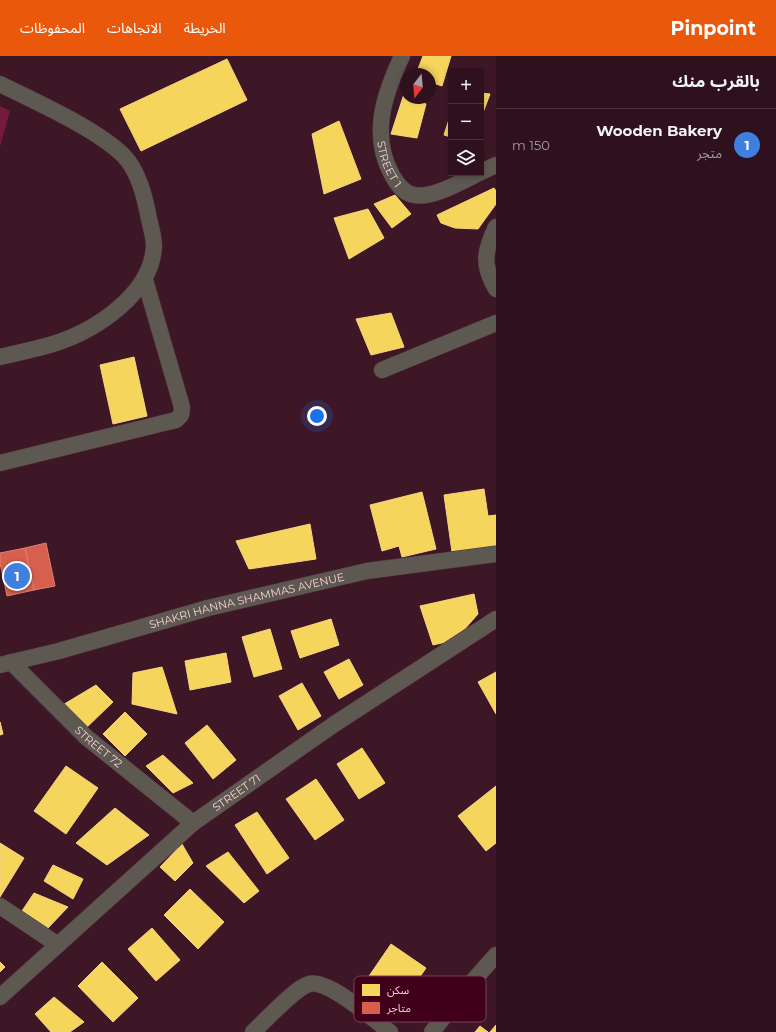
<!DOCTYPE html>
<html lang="ar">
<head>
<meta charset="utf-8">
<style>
	:root { --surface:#2e111c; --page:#3a1f29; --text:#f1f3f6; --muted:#a79da3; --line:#49313b; --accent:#ea580c }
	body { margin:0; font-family:Montserrat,"Noto Sans Arabic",sans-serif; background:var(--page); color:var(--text); direction:rtl }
	.controls { position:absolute; right:12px; top:12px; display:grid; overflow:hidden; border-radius:0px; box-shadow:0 2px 6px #0003 }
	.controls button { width:36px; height:36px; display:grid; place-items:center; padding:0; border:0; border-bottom:1px solid var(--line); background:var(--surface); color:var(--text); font:20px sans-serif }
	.compass { position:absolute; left:400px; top:12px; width:36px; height:36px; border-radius:50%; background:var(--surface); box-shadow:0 2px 6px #0003; rotate:196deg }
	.you { position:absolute; left:317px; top:360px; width:14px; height:14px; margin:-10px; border:3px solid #fff; border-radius:50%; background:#1a73e8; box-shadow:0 0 0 6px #1a73e833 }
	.badge { display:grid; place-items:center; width:26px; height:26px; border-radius:50%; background:var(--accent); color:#fff; font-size:13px; font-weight:700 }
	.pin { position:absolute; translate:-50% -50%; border:2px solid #fff; box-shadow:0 1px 4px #0006 }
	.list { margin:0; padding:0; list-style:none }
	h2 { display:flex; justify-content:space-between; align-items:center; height:52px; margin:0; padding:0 16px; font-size:17px }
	h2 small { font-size:13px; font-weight:400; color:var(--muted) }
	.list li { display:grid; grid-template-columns:26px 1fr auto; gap:12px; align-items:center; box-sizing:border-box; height:72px; padding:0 16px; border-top:1px solid var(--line) }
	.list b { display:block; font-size:15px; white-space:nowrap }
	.list p { margin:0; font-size:13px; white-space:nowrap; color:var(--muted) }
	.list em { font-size:13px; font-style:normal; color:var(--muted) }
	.icon { flex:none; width:22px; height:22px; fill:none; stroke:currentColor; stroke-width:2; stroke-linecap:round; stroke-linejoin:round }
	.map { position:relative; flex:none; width:496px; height:976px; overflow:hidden; direction:ltr }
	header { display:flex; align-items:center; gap:24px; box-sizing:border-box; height:56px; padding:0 20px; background:var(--accent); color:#fff }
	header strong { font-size:19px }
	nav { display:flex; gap:22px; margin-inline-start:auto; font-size:14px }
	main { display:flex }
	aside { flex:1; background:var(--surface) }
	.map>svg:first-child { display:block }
	.green { fill:#741a3b }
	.homes { fill:#f6d55c; stroke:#f7d381 }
	.shops { fill:#d6604d; stroke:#e08176 }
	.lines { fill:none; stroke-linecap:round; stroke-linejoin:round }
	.minor-casing { stroke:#553440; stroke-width:17 }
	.minor { stroke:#5d5850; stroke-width:16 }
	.labels { text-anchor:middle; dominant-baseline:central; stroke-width:4; stroke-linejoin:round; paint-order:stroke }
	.street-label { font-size:11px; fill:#f9ced7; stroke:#410019 }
	.key { fill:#410019; stroke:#783e52; stroke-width:1 }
	.key-label { font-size:11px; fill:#f9ced7 }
</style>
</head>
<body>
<header>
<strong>Pinpoint</strong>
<nav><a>الخريطة</a><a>الاتجاهات</a><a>المحفوظات</a></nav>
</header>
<main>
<aside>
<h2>بالقرب منك<small></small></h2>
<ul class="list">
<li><span class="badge" style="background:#3f7fe0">1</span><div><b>Wooden Bakery</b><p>متجر</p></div><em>150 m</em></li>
</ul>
</aside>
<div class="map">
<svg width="496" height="976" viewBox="0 0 496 976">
	<rect width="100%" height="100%" fill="#3e1726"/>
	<polygon class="green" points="0,50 10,55 0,91"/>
	<g class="homes">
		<polygon points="423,0 451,0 442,30 430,26 430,18 416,18"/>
		<polygon points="227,3 247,44 141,95 120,53"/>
		<polygon points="481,37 490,38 481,62"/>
		<polygon points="404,38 406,39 406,42 412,42 426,48 417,82 391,78"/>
		<polygon points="451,57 451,81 444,79"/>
		<polygon points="339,65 361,123 324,138 312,78"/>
		<polygon points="494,132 496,135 496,148 478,173 455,172 441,167 437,159"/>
		<polygon points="395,139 411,158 392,172 374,148"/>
		<polygon points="368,153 384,182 349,203 334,162"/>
		<polygon points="391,257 404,291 371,299 356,263"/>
		<polygon points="134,301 147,360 113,368 100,309"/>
		<polygon points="484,433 488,460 496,459 496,490 452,496 444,439"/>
		<polygon points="422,436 436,493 402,501 399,490 382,495 370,449"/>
		<polygon points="310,468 316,503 249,513 236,485"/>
		<polygon points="474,538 478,558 455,584 433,589 420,550"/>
		<polygon points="331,563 339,589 300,602 291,575"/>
		<polygon points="270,573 282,613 254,621 242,581"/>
		<polygon points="226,597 231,626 190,634 185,605"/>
		<polygon points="349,603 363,629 339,643 324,616"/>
		<polygon points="162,611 177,658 132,648 133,617"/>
		<polygon points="496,616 496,658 478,626"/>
		<polygon points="302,627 321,660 298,674 279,640"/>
		<polygon points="96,629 113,646 84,674 61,650"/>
		<polygon points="125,656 147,678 125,700 103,678"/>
		<polygon points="0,666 3,678 0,679"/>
		<polygon points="207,669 236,704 213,723 185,687"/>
		<polygon points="362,692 385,727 359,743 337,708"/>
		<polygon points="163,699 193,727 173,737 146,710"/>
		<polygon points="66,710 98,732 66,778 34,755"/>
		<polygon points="316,723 344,764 315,784 286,743"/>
		<polygon points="496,730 496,787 486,795 458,760"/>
		<polygon points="115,752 149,779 107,809 76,787"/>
		<polygon points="257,756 289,802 267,818 235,769"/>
		<polygon points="0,787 24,802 0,841"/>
		<polygon points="182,788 193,807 175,825 160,811"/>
		<polygon points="228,796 259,835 244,847 206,810"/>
		<polygon points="53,809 83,823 73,843 44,825"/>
		<polygon points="190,833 224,866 198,893 164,859"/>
		<polygon points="34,837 68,851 48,872 22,855"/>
		<polygon points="152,872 180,904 156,925 128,893"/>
		<polygon points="391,888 426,912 402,947 367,923"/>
		<polygon points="0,906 5,911 0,916"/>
		<polygon points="102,906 138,942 113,966 78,930"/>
		<polygon points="54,941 84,966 70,976 51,976 35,958"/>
		<polygon points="496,969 496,976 490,976"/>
		<polygon points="480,970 488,976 475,976"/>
	</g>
	<g class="shops">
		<polygon points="46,487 55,530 34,534 25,492"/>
		<polygon points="25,492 34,534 7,540 0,507 0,497"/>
	</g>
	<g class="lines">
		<defs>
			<g id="minor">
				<path id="s1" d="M 402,0 C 384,39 370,79 392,119 C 397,128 403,137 414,139 C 433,143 462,125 479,117"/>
				<path d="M 0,28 C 36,46 95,72 123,99 C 139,115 145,142 149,163 C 151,171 154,182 154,190 C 152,238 95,275 53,288 C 36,293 18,297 0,301"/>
				<polyline points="481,116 496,109"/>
				<path d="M 496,171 C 484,196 482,209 496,233"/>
				<polyline points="382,314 496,267"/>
				<polyline points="0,407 176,364 181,359 182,351 145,224"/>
				<path id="s2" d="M 11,606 L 86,681 L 193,767"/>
				<path id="s3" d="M 0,609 L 59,595 L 208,552 L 367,515 L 496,498"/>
				<polyline points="0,850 58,889"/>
				<path id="s4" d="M 0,941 L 193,767 L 333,669 L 496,563"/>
				<path d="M 253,976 C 265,965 295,932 309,928 C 329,923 374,964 390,976"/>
				<polyline points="432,976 465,934 496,899"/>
			</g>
		</defs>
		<use href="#minor" class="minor-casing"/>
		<use href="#minor" class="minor"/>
	</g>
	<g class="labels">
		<g class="street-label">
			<text stroke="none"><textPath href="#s1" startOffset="113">STREET 1</textPath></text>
			<text stroke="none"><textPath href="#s3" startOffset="255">SHAKRI HANNA SHAMMAS AVENUE</textPath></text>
			<text stroke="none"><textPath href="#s2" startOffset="122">STREET 72</textPath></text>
			<text stroke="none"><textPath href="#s4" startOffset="313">STREET 71</textPath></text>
		</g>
	</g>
	<rect x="354" y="920" width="132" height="46" rx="6" class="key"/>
	<rect x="362" y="928" width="18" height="12" fill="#f6d55c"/>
	<rect x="362" y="946" width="18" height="12" fill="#d6604d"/>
	<g class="key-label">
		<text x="387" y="938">سكن</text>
		<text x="387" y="956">متاجر</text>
	</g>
</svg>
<div class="controls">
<button>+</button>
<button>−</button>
<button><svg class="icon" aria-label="layers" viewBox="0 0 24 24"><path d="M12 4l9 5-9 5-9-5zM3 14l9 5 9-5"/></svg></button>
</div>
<svg class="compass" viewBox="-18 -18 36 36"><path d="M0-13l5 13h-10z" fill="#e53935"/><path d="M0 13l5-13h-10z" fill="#a79da3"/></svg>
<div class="you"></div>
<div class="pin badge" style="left:17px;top:520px;background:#3f7fe0">1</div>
</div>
</main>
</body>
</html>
